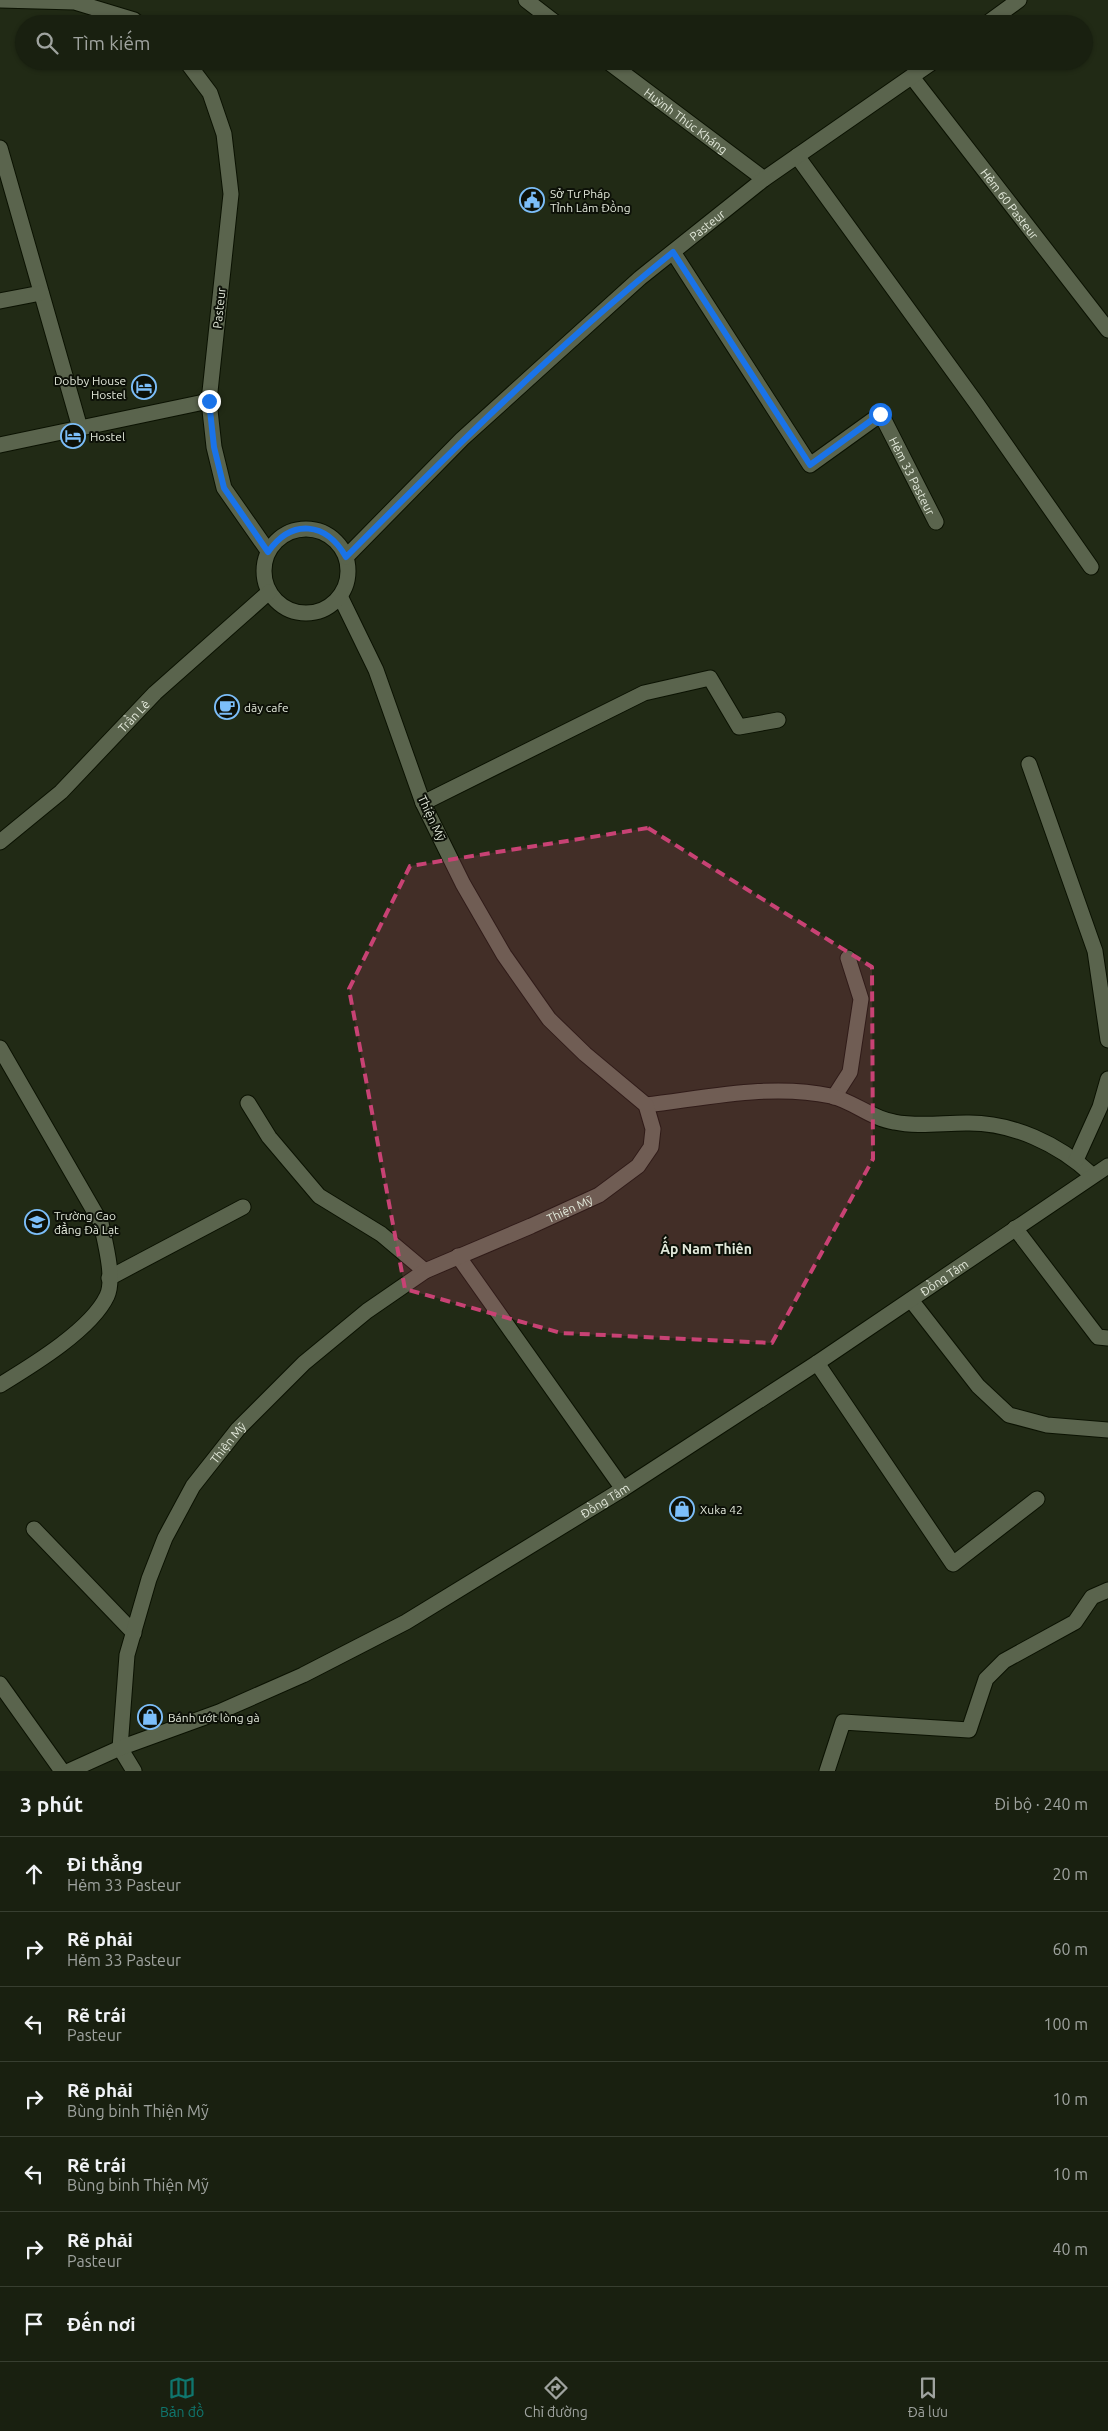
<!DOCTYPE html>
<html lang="vi">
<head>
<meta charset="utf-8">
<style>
	:root { --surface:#192010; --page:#262d1e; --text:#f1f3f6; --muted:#9fa39f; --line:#373e30; --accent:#0f766e }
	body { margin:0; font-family:Ubuntu,sans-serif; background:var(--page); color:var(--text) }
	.stop { position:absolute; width:15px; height:15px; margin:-11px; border:4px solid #1a73e8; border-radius:50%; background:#fff }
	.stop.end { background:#1a73e8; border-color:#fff; box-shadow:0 1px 5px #0008 }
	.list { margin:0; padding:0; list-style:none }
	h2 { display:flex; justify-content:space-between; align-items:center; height:65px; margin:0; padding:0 20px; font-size:21px }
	h2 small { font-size:16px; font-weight:400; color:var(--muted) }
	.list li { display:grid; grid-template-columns:32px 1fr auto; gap:15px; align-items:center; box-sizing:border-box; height:75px; padding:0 20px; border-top:1px solid var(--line) }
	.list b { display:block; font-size:19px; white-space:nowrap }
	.list p { margin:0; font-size:16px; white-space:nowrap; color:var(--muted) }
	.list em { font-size:16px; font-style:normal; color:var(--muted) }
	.icon { flex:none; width:28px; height:28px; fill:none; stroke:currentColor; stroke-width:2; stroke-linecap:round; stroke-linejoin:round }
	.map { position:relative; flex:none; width:1108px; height:1771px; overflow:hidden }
	.search { position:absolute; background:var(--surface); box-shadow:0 1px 4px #0004; left:15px; right:15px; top:15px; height:55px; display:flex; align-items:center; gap:12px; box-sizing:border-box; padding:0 18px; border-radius:28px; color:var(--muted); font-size:19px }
	.sheet { height:590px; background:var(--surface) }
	nav { display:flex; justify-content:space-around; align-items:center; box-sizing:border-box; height:70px; border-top:1px solid var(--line); background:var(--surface); font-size:14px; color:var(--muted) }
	nav a { display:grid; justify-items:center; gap:2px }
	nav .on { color:var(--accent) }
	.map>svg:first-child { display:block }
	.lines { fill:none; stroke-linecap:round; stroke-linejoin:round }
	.lane-casing { stroke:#0b1202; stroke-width:17 }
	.street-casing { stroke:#0b1202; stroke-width:17 }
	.secondary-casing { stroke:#0b1202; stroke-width:17 }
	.lane { stroke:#5a644d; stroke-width:15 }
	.street { stroke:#5a644d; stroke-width:15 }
	.secondary { stroke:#5a644d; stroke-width:15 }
	.route { stroke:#1a73e8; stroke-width:6 }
	.marked { fill:#c84274; fill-opacity:0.2; stroke:#c84274; stroke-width:4; stroke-dasharray:10 6; stroke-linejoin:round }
	.labels { text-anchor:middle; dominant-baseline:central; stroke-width:4; stroke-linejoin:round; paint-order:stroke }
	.street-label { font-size:12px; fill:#e2e8da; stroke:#0d1108 }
	.poi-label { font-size:12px; fill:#e2e8da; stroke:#0d1108; text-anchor:start }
	.neighbourhood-label { font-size:14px; font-weight:bold; fill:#e2e8da; stroke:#0d1108 }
</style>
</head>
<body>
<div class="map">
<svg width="1108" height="1771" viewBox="0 0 1108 1771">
	<rect width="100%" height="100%" fill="#212a15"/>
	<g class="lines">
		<defs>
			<g id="lane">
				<path id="s1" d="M 912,77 L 1108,330"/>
				<polyline points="797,156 977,404 1091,567"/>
				<path id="s2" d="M 673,252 L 810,465 L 881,414 L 936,522"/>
				<polyline points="1029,764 1095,951 1108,1040"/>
				<polyline points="423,803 644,693 710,678 739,727 778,720"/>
				<polyline points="834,1097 850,1072 861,999 848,958"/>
				<polyline points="248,1103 269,1137 319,1196 381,1234 425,1271"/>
				<path d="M 646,1105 C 706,1098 771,1083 831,1096 C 853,1101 872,1119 894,1122 C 917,1127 942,1123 966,1123 C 1012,1122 1059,1144 1092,1175"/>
				<polyline points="1076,1160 1100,1107 1108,1079"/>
				<polyline points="1015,1228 1098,1337 1108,1338"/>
				<polyline points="458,1256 623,1489"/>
				<polyline points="109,1278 243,1207"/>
				<polyline points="911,1300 978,1386 1009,1415 1047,1425 1108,1430"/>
				<polyline points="817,1363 953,1564 1037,1499"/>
				<polyline points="34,1529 134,1633"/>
				<polyline points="0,1684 62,1771"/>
				<polyline points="120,1748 134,1771"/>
				<polyline points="827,1771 843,1722 969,1730 986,1679 1004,1661 1075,1622 1092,1597 1108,1590"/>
			</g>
			<g id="street">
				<polyline points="0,0 75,2 134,20 139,24"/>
				<polyline points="526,0 557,24"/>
				<polyline points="186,61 210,93 224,134 231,194 209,401 214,447 224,488 268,551"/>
				<path id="s3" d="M 607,61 L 764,179"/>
				<polyline points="0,148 80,428"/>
				<polyline points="0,301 41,293"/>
				<polyline points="0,445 209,401"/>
				<path d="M 0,1048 L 101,1223 C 105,1242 115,1279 107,1296 C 91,1330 31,1366 0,1385"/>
				<path id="s4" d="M 120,1748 L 127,1655 L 149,1579 L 165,1538 L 193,1486 L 238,1429 L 304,1363 L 367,1311 L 425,1271 L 531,1226 L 599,1195 L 638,1166 L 651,1147 L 653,1129 L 646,1105 L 585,1054 L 549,1019 L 504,955 L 463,884 L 423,803 L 376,670 L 340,596"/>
				<path id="s5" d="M 69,1771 L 120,1748 L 219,1712 L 303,1675 L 406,1622 L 623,1489 L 817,1363 L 1108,1166"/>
			</g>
			<g id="secondary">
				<polyline points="986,24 1019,0"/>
				<circle cx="306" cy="571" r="42"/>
				<path id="s6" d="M 346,557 L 462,439 L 640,278 L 764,179 L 934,61"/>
				<path id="s7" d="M 0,842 L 61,792 L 155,693 L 269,592"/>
			</g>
		</defs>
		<use href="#lane" class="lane-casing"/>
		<use href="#street" class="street-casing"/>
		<use href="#secondary" class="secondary-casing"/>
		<use href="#lane" class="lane"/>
		<use href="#street" class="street"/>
		<use href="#secondary" class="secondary"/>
	</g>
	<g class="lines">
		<path class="route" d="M 209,401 L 214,447 L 224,488 L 268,552 C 292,518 326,522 346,557 C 451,451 557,346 673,252 L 810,465 L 880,414"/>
	</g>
	<path class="marked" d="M 648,828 L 872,967 L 873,1159 L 772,1343 L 561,1333 L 405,1289 L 349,989 L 410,866 Z"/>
	<defs>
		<symbol id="civic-ring" viewBox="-11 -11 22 22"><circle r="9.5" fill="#0d1108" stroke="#7cbef9" stroke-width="1.5"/><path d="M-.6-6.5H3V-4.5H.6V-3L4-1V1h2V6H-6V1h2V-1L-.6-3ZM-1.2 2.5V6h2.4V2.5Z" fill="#7cbef9"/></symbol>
		<symbol id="hotel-ring" viewBox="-11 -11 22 22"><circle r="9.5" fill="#0d1108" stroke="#7cbef9" stroke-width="1.5"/><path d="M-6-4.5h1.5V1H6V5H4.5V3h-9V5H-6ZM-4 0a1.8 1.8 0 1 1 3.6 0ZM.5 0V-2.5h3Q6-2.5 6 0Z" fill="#7cbef9"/></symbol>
		<symbol id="cafe-ring" viewBox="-11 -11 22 22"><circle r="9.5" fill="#0d1108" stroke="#7cbef9" stroke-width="1.5"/><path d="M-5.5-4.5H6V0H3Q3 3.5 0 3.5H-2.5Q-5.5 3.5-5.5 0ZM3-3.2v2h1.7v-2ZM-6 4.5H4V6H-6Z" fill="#7cbef9"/></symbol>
		<symbol id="university-ring" viewBox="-11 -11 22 22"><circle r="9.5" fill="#0d1108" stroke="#7cbef9" stroke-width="1.5"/><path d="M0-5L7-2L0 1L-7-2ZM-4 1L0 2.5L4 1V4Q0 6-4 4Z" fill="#7cbef9"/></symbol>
		<symbol id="shop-ring" viewBox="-11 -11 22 22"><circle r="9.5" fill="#0d1108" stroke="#7cbef9" stroke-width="1.5"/><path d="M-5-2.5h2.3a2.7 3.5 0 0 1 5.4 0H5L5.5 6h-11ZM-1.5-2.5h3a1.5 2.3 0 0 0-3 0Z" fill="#7cbef9"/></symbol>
	</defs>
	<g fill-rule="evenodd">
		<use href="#civic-ring" x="518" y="186" width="28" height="28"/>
		<use href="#hotel-ring" x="130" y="373" width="28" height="28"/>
		<use href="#hotel-ring" x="59" y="422" width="28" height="28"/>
		<use href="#cafe-ring" x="213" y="693" width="28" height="28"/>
		<use href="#university-ring" x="23" y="1208" width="28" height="28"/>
		<use href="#shop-ring" x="668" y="1495" width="28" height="28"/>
		<use href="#shop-ring" x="136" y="1703" width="28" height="28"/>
	</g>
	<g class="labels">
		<g class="street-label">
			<text stroke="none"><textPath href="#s3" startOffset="99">Huỳnh Thúc Kháng</textPath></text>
			<text stroke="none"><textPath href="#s1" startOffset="160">Hẻm 60 Pasteur</textPath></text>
			<text stroke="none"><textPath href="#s6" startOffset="491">Pasteur</textPath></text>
			<text transform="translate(219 308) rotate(-84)">Pasteur</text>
			<text stroke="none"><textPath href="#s2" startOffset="410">Hẻm 33 Pasteur</textPath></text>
			<text stroke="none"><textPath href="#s7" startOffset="184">Trần Lê</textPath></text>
			<text transform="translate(432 818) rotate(65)">Thiện Mỹ</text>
			<text stroke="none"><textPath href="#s4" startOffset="751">Thiện Mỹ</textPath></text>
			<text stroke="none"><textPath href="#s5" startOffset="1008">Đồng Tâm</textPath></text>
			<text stroke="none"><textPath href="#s4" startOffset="331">Thiện Mỹ</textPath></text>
			<text stroke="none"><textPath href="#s5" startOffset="602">Đồng Tâm</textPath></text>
		</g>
		<g class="poi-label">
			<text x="550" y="193">Sở Tư Pháp<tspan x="550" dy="14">Tỉnh Lâm Đồng</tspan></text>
			<text x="126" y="380" text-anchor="end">Dobby House<tspan x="126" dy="14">Hostel</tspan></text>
			<text x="90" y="436">Hostel</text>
			<text x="244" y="707">dãy cafe</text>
			<text x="54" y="1215">Trường Cao<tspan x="54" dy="14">đẳng Đà Lạt</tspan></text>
			<text x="700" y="1509">Xuka 42</text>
			<text x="168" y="1717">Bánh ướt lòng gà</text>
		</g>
		<g class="neighbourhood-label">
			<text x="706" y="1249">Ấp Nam Thiên</text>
		</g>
	</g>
</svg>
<div class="stop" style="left:880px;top:414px"></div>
<div class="stop end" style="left:209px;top:401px"></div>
<div class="search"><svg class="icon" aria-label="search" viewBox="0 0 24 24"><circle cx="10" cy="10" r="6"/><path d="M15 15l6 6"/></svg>Tìm kiếm</div>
</div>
<section class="sheet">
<h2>3 phút<small>Đi bộ · 240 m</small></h2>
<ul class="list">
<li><svg class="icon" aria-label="ahead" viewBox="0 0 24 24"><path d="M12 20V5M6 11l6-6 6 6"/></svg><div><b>Đi thẳng</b><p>Hẻm 33 Pasteur</p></div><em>20 m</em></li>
<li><svg class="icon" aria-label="right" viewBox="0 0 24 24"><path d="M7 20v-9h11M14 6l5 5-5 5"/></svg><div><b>Rẽ phải</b><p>Hẻm 33 Pasteur</p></div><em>60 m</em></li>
<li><svg class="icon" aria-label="left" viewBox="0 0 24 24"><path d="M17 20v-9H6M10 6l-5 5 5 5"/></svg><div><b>Rẽ trái</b><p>Pasteur</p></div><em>100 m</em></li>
<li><svg class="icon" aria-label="right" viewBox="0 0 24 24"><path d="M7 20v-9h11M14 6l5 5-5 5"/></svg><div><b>Rẽ phải</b><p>Bùng binh Thiện Mỹ</p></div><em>10 m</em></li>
<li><svg class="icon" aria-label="left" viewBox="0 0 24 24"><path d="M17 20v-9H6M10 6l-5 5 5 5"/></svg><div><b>Rẽ trái</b><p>Bùng binh Thiện Mỹ</p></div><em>10 m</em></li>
<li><svg class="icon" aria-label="right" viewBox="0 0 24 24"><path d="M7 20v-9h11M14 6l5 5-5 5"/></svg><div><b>Rẽ phải</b><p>Pasteur</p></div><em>40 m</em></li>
<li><svg class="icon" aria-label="arrive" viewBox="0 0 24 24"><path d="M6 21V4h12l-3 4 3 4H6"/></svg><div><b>Đến nơi</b></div></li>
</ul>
</section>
<nav>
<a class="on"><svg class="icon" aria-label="map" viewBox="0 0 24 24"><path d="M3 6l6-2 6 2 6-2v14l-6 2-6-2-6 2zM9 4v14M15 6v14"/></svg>Bản đồ</a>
<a><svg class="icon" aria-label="directions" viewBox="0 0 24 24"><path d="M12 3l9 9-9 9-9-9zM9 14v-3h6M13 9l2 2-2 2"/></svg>Chỉ đường</a>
<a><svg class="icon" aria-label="saved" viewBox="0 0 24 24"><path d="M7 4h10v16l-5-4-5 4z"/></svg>Đã lưu</a>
</nav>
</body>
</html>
